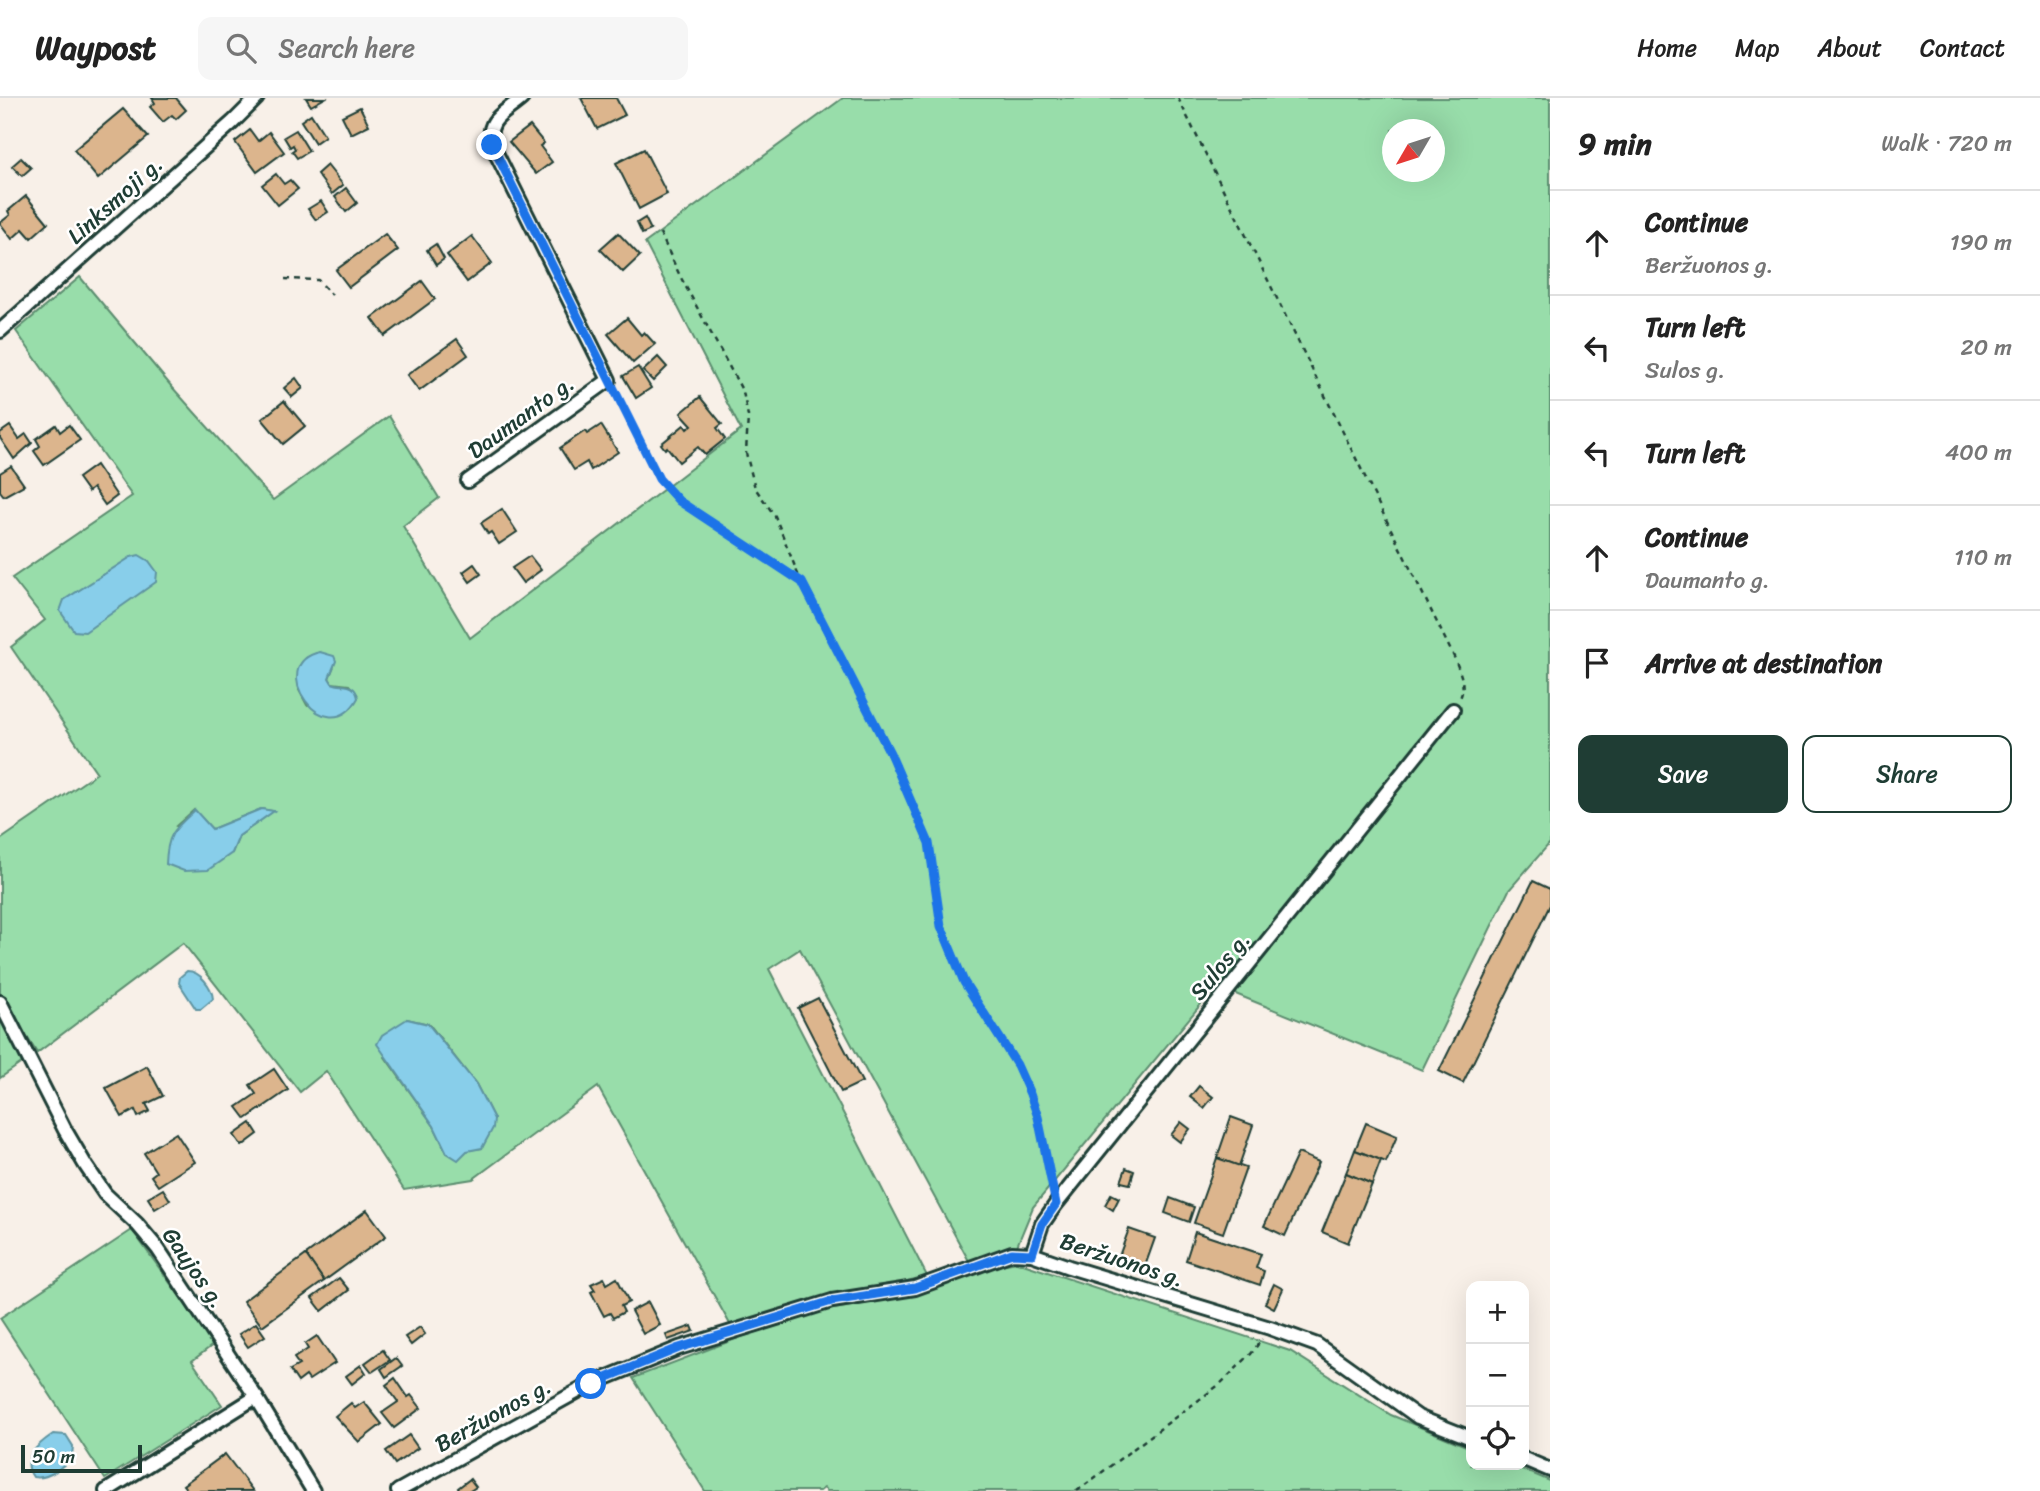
<!DOCTYPE html>
<html lang="en">
<head>
<meta charset="utf-8">
<style>
	:root { --surface:#fff; --page:#f6f6f6; --text:#222; --muted:#767676; --line:#e0e0e0; --accent:#1f3d34 }
	body { margin:0; font-family:Sriracha,sans-serif; background:var(--page); color:var(--text) }
	.controls { position:absolute; right:21px; bottom:21px; display:grid; overflow:hidden; border-radius:14px; box-shadow:0 7px 28px #0002 }
	.controls button { width:63px; height:63px; display:grid; place-items:center; padding:0; border:0; border-bottom:2px solid var(--line); background:var(--surface); color:var(--text); font:35px sans-serif }
	.compass { position:absolute; left:1382px; top:21px; width:63px; height:63px; border-radius:50%; background:var(--surface); box-shadow:0 7px 28px #0002; rotate:231deg }
	.scale { position:absolute; left:21px; bottom:18px; width:121px; box-sizing:border-box; padding-left:7px; border:4px solid #1f3d34; border-top:0; font-size:19px; line-height:24px; white-space:nowrap; color:#1f3d34; -webkit-text-stroke:5px #fff; paint-order:stroke }
	.stop { position:absolute; width:21px; height:21px; margin:-16px; border:5px solid #1a73e8; border-radius:50%; background:#fff }
	.stop.end { background:#1a73e8; border-color:#fff; box-shadow:0 2px 7px #0008 }
	.list { margin:0; padding:0; list-style:none }
	h2 { display:flex; justify-content:space-between; align-items:center; height:91px; margin:0; padding:0 28px; font-size:30px }
	h2 small { font-size:23px; font-weight:400; color:var(--muted) }
	.list li { display:grid; grid-template-columns:46px 1fr auto; gap:21px; align-items:center; box-sizing:border-box; height:105px; padding:0 28px; border-top:2px solid var(--line) }
	.list b { display:block; font-size:26px; white-space:nowrap }
	.list p { margin:0; font-size:23px; white-space:nowrap; color:var(--muted) }
	.list em { font-size:23px; font-style:normal; color:var(--muted) }
	.actions { display:flex; gap:14px; padding:21px 28px }
	.actions a { flex:1; padding:16px 0; border:2px solid var(--accent); border-radius:14px; text-align:center; font-size:24px; color:var(--accent) }
	.actions .main { background:var(--accent); color:#fff }
	.icon { flex:none; width:38px; height:38px; fill:none; stroke:currentColor; stroke-width:2; stroke-linecap:round; stroke-linejoin:round }
	.map { position:relative; flex:none; width:1550px; height:1393px; overflow:hidden }
	header { display:flex; align-items:center; gap:42px; box-sizing:border-box; height:98px; padding:0 35px; background:var(--surface); border-bottom:2px solid var(--line) }
	header strong { font-size:33px }
	nav { display:flex; gap:38px; margin-inline-start:auto; font-size:24px }
	.search { width:490px; height:63px; background:var(--page); display:flex; align-items:center; gap:18px; box-sizing:border-box; padding:0 24px; border-radius:14px; color:var(--muted); font-size:26px }
	main { display:flex }
	aside { flex:1; background:var(--surface) }
	.map>svg:first-child { display:block }
	.green { fill:#98ddaa; stroke:#5c8d6f; stroke-width:2; fill-rule:evenodd }
	.water { fill:#88ceea; stroke:#5e94a1; stroke-width:2 }
	.building { fill:#dcb58d; stroke:#1f3d34; stroke-width:2 }
	.lines { fill:none; stroke-linecap:round; stroke-linejoin:round }
	.minor-casing { stroke:#1f3d34; stroke-width:18 }
	.path { stroke:#1f3d34; stroke-width:2.5; stroke-dasharray:5 5; stroke-linecap:butt }
	.minor { stroke:#fff; stroke-width:12 }
	.route { stroke:#1a73e8; stroke-width:9 }
	.labels { text-anchor:middle; dominant-baseline:central; stroke-width:5; stroke-linejoin:round; paint-order:stroke }
	.street-label { font-size:23px; fill:#1f3d34; stroke:#fff }
</style>
</head>
<body>
<header>
<strong>Waypost</strong>
<div class="search"><svg class="icon" aria-label="search" viewBox="0 0 24 24"><circle cx="10" cy="10" r="6"/><path d="M15 15l6 6"/></svg>Search here</div>
<nav><a>Home</a><a>Map</a><a>About</a><a>Contact</a></nav>
</header>
<main>
<div class="map">
<svg width="1550" height="1393" viewBox="0 0 1550 1393">
	<rect width="100%" height="100%" fill="#f8f0e8"/>
	<filter id="ink" filterUnits="userSpaceOnUse"><feTurbulence type="fractalNoise" baseFrequency=".0143" numOctaves="2"/><feDisplacementMap in="SourceGraphic" scale="14" xChannelSelector="R" yChannelSelector="G"/><feConvolveMatrix kernelMatrix="1 2 1 2 8 2 1 2 1" color-interpolation-filters="sRGB"/></filter>
	<g filter="url(#ink)">
		<g class="green">
			<path d="M 843,0 L 1550,0 L 1550,745 L 1509,792 L 1422,972 L 1216,888 L 1033,1109 L 1017,1148 L 969,1163 L 800,851 L 769,871 L 927,1178 L 731,1228 L 598,989 L 473,1081 L 404,1092 L 326,973 L 300,994 L 183,845 L 37,955 L 0,896 L 0,742 L 97,675 L 11,549 L 45,522 L 12,480 L 132,398 L 16,233 L 80,179 L 172,289 L 273,402 L 389,318 L 439,400 L 403,428 L 470,540 L 741,332 L 645,145 ZM 1392,32 L 1434,32 L 1434,74 L 1392,74 ZM 320,554 L 334,568 L 329,580 L 332,585 L 349,587 L 357,596 L 307,607 L 299,592 L 306,560 ZM 261,711 L 273,713 L 239,738 L 232,755 L 176,728 L 194,712 L 212,731 ZM 407,921 L 429,926 L 476,986 L 494,1021 L 482,1050 L 447,1055 L 434,1028 L 385,959 Z"/>
			<polygon points="0,919 23,964 0,980"/>
			<polygon points="132,1132 214,1246 192,1263 222,1307 105,1381 0,1220"/>
			<polygon points="1017,1164 1290,1253 1391,1317 1471,1350 1471,1367 1512,1367 1550,1383 1550,1393 827,1393 824,1390 820,1393 705,1393 633,1280 738,1240 822,1213 908,1198 984,1170"/>
		</g>
		<g class="water">
			<polygon points="139,457 149,463 157,474 156,484 85,534 74,533 60,513 64,502 131,459"/>
			<path d="M 320,554 L 334,558 L 336,563 L 329,580 L 332,585 C 343,590 355,583 358,600 C 326,657 263,566 320,554 Z"/>
			<path d="M 261,711 L 274,713 L 239,738 L 232,755 L 208,772 L 184,773 L 166,766 C 167,736 174,731 195,712 L 212,731 Z"/>
			<path d="M 187,873 C 200,873 212,889 213,901 L 201,911 L 196,911 L 179,885 L 180,879 Z"/>
			<polygon points="407,921 428,926 476,986 494,1021 493,1030 482,1050 467,1053 458,1062 447,1055 434,1028 377,946 382,937"/>
			<path d="M 53,1336 L 66,1337 L 73,1348 L 72,1358 C 62,1370 49,1382 33,1379 C 20,1361 38,1346 53,1336 Z"/>
		</g>
		<g class="building">
			<polygon points="152,0 176,0 186,12 176,21 172,17 163,24 150,9 155,5"/>
			<polygon points="306,0 325,0 311,8"/>
			<polygon points="581,0 616,0 625,17 597,31"/>
			<polygon points="360,9 369,27 351,36 342,18"/>
			<polygon points="123,11 148,39 98,81 74,52"/>
			<polygon points="311,16 325,38 315,45 301,23"/>
			<polygon points="530,28 544,45 540,48 552,64 536,76 509,44"/>
			<polygon points="250,32 258,43 269,34 284,54 257,74 235,44"/>
			<polygon points="296,32 309,53 297,60 292,53 295,51 293,47 290,49 284,39"/>
			<polygon points="644,51 667,96 639,111 616,65"/>
			<polygon points="21,60 31,70 22,78 12,68"/>
			<polygon points="327,67 343,87 332,96 317,76"/>
			<polygon points="276,76 284,86 290,82 298,91 278,107 262,87"/>
			<polygon points="346,90 357,105 346,114 335,99"/>
			<polygon points="26,98 48,125 31,140 23,131 12,141 0,125 10,117 8,113"/>
			<polygon points="321,103 328,114 316,122 308,111"/>
			<polygon points="645,120 651,132 642,136 637,125"/>
			<polygon points="618,135 640,158 623,174 600,151"/>
			<polygon points="385,136 398,152 349,189 336,172"/>
			<polygon points="472,138 492,165 467,184 447,157"/>
			<polygon points="436,146 444,161 436,167 427,152"/>
			<polygon points="422,183 435,201 385,238 372,220"/>
			<polygon points="627,220 641,237 644,234 655,246 633,265 608,236"/>
			<polygon points="457,241 468,257 419,293 407,277"/>
			<polygon points="658,259 667,269 653,283 643,273"/>
			<polygon points="638,269 651,290 636,300 623,278"/>
			<polygon points="296,280 303,290 292,299 284,290"/>
			<polygon points="700,299 722,326 717,330 725,341 705,357 698,349 679,364 667,349 665,351 661,346 684,327 687,331 692,327 681,315"/>
			<polygon points="284,303 305,328 283,346 262,321"/>
			<polygon points="56,327 60,334 69,327 80,342 44,367 34,353 40,348 36,341"/>
			<polygon points="601,327 618,354 591,372 587,364 574,372 560,350 585,333 587,336"/>
			<polygon points="10,328 19,341 26,336 32,345 14,361 0,340 0,335"/>
			<polygon points="96,367 117,398 105,407 93,390 88,394 78,380"/>
			<polygon points="11,368 24,387 4,398 0,393 0,375"/>
			<polygon points="502,411 517,434 499,446 491,434 488,436 481,425"/>
			<polygon points="530,458 541,472 523,485 512,470"/>
			<polygon points="474,466 481,476 470,484 463,474"/>
			<polygon points="1533,783 1550,791 1550,807 1463,985 1439,973"/>
			<polygon points="818,900 862,984 841,994 798,910"/>
			<polygon points="147,968 163,998 146,1006 150,1013 138,1019 135,1012 122,1019 106,990"/>
			<polygon points="274,971 288,992 246,1021 237,1009 256,996 250,987"/>
			<polygon points="1199,988 1213,999 1204,1010 1190,999"/>
			<polygon points="1231,1019 1253,1027 1239,1068 1217,1060"/>
			<polygon points="1181,1024 1190,1031 1180,1044 1171,1037"/>
			<polygon points="251,1025 258,1036 242,1048 234,1037"/>
			<polygon points="1366,1025 1397,1038 1386,1064 1355,1052"/>
			<polygon points="176,1035 195,1064 158,1088 151,1078 156,1074 144,1055"/>
			<polygon points="1355,1052 1381,1062 1372,1086 1346,1075"/>
			<polygon points="1298,1055 1319,1064 1285,1138 1264,1128"/>
			<polygon points="1217,1060 1246,1070 1223,1135 1194,1125"/>
			<polygon points="1126,1070 1134,1073 1130,1086 1121,1084"/>
			<polygon points="1346,1075 1372,1086 1348,1145 1322,1134"/>
			<polygon points="163,1091 170,1102 155,1111 148,1100"/>
			<polygon points="1111,1096 1119,1100 1113,1112 1105,1107"/>
			<polygon points="1170,1100 1194,1109 1189,1124 1165,1115"/>
			<polygon points="367,1112 386,1138 324,1183 306,1157"/>
			<polygon points="1129,1131 1155,1140 1144,1171 1118,1161"/>
			<polygon points="1195,1134 1261,1156 1256,1170 1264,1173 1260,1187 1186,1162"/>
			<polygon points="306,1157 324,1183 262,1228 243,1203"/>
			<polygon points="339,1180 349,1192 322,1213 312,1200"/>
			<polygon points="604,1180 607,1186 617,1180 629,1204 621,1208 624,1214 613,1220 610,1215 604,1218 591,1194 595,1192 591,1186"/>
			<polygon points="1274,1186 1283,1191 1274,1210 1265,1205"/>
			<polygon points="648,1204 660,1227 643,1236 631,1213"/>
			<polygon points="256,1225 265,1238 248,1249 239,1236"/>
			<polygon points="692,1228 694,1233 668,1242 666,1237"/>
			<polygon points="420,1229 425,1236 411,1247 405,1239"/>
			<polygon points="317,1238 335,1265 309,1282 306,1278 298,1284 290,1272 299,1267 294,1260 308,1251 305,1246"/>
			<polygon points="383,1252 390,1262 372,1274 365,1265"/>
			<polygon points="396,1260 402,1268 386,1279 381,1271"/>
			<polygon points="361,1267 366,1275 352,1286 346,1278"/>
			<polygon points="395,1280 408,1299 411,1297 421,1310 394,1330 382,1315 398,1304 386,1287"/>
			<polygon points="364,1304 382,1326 359,1344 335,1318 351,1305 355,1310"/>
			<polygon points="409,1337 418,1350 395,1366 386,1353"/>
			<polygon points="225,1356 253,1393 188,1393 183,1387"/>
			<polygon points="470,1381 476,1389 470,1393 460,1393 458,1390"/>
		</g>
		<g class="lines">
			<defs>
				<g id="minor">
					<polyline points="0,233 233,24 257,0"/>
					<path d="M 468,383 L 609,282 L 492,47 C 485,21 504,16 522,0"/>
					<polyline points="0,904 65,1032 86,1068 105,1096 137,1126 158,1151 256,1299 313,1393"/>
					<polyline points="1032,1156 1042,1126 1056,1106 1453,612"/>
					<polyline points="1524,1361 1550,1372"/>
					<polyline points="106,1393 256,1299"/>
					<polyline points="398,1393 591,1286 679,1250 832,1203 915,1190 1012,1155 1032,1156 1069,1169 1270,1230 1317,1247 1418,1319 1471,1340"/>
				</g>
			</defs>
			<use href="#minor" class="minor-casing"/>
			<g class="path">
				<path d="M 1178,0 L 1455,561 C 1460,575 1467,588 1459,602"/>
				<polyline points="660,135 680,178 743,294 748,318 746,355 755,390 775,418 801,484"/>
				<polyline points="285,181 318,182 332,197"/>
				<polyline points="615,294 659,381 679,403 801,484 890,655 929,745 941,828 964,884 1017,967 1038,1019 1051,1089"/>
				<polyline points="1077,1393 1220,1286 1251,1256 1262,1241"/>
			</g>
			<use href="#minor" class="minor"/>
		</g>
	</g>
	<g class="lines" filter="url(#ink)">
		<polyline class="route" points="492,47 659,381 679,403 802,484 890,655 929,745 941,828 964,884 1017,967 1030,996 1038,1019 1056,1106 1042,1126 1032,1156 1012,1155 915,1190 832,1203 679,1250 591,1286"/>
	</g>
	<g class="labels">
		<g class="street-label">
			<text transform="translate(115 102) rotate(-42)">Linksmoji g.</text>
			<text transform="translate(521 319) rotate(-36)">Daumanto g.</text>
			<text transform="translate(1220 868) rotate(-51)">Sulos g.</text>
			<text transform="translate(1122 1162) rotate(18)">Beržuonos g.</text>
			<text transform="translate(194 1170) rotate(55)">Gaujos g.</text>
			<text transform="translate(493 1317) rotate(-29)">Beržuonos g.</text>
		</g>
	</g>
</svg>
<div class="controls">
<button>+</button>
<button>−</button>
<button><svg class="icon" aria-label="locate" viewBox="0 0 24 24"><circle cx="12" cy="12" r="6"/><path d="M12 2v4M12 18v4M2 12h4M18 12h4"/></svg></button>
</div>
<svg class="compass" viewBox="-18 -18 36 36"><path d="M0-13l5 13h-10z" fill="#e53935"/><path d="M0 13l5-13h-10z" fill="#767676"/></svg>
<div class="scale">50 m</div>
<div class="stop" style="left:591px;top:1286px"></div>
<div class="stop end" style="left:492px;top:47px"></div>
</div>
<aside>
<h2>9 min<small>Walk · 720 m</small></h2>
<ul class="list">
<li><svg class="icon" aria-label="ahead" viewBox="0 0 24 24"><path d="M12 20V5M6 11l6-6 6 6"/></svg><div><b>Continue</b><p>Beržuonos g.</p></div><em>190 m</em></li>
<li><svg class="icon" aria-label="left" viewBox="0 0 24 24"><path d="M17 20v-9H6M10 6l-5 5 5 5"/></svg><div><b>Turn left</b><p>Sulos g.</p></div><em>20 m</em></li>
<li><svg class="icon" aria-label="left" viewBox="0 0 24 24"><path d="M17 20v-9H6M10 6l-5 5 5 5"/></svg><div><b>Turn left</b></div><em>400 m</em></li>
<li><svg class="icon" aria-label="ahead" viewBox="0 0 24 24"><path d="M12 20V5M6 11l6-6 6 6"/></svg><div><b>Continue</b><p>Daumanto g.</p></div><em>110 m</em></li>
<li><svg class="icon" aria-label="arrive" viewBox="0 0 24 24"><path d="M6 21V4h12l-3 4 3 4H6"/></svg><div><b>Arrive at destination</b></div></li>
</ul>
<div class="actions"><a class="main">Save</a><a>Share</a></div>
</aside>
</main>
</body>
</html>
